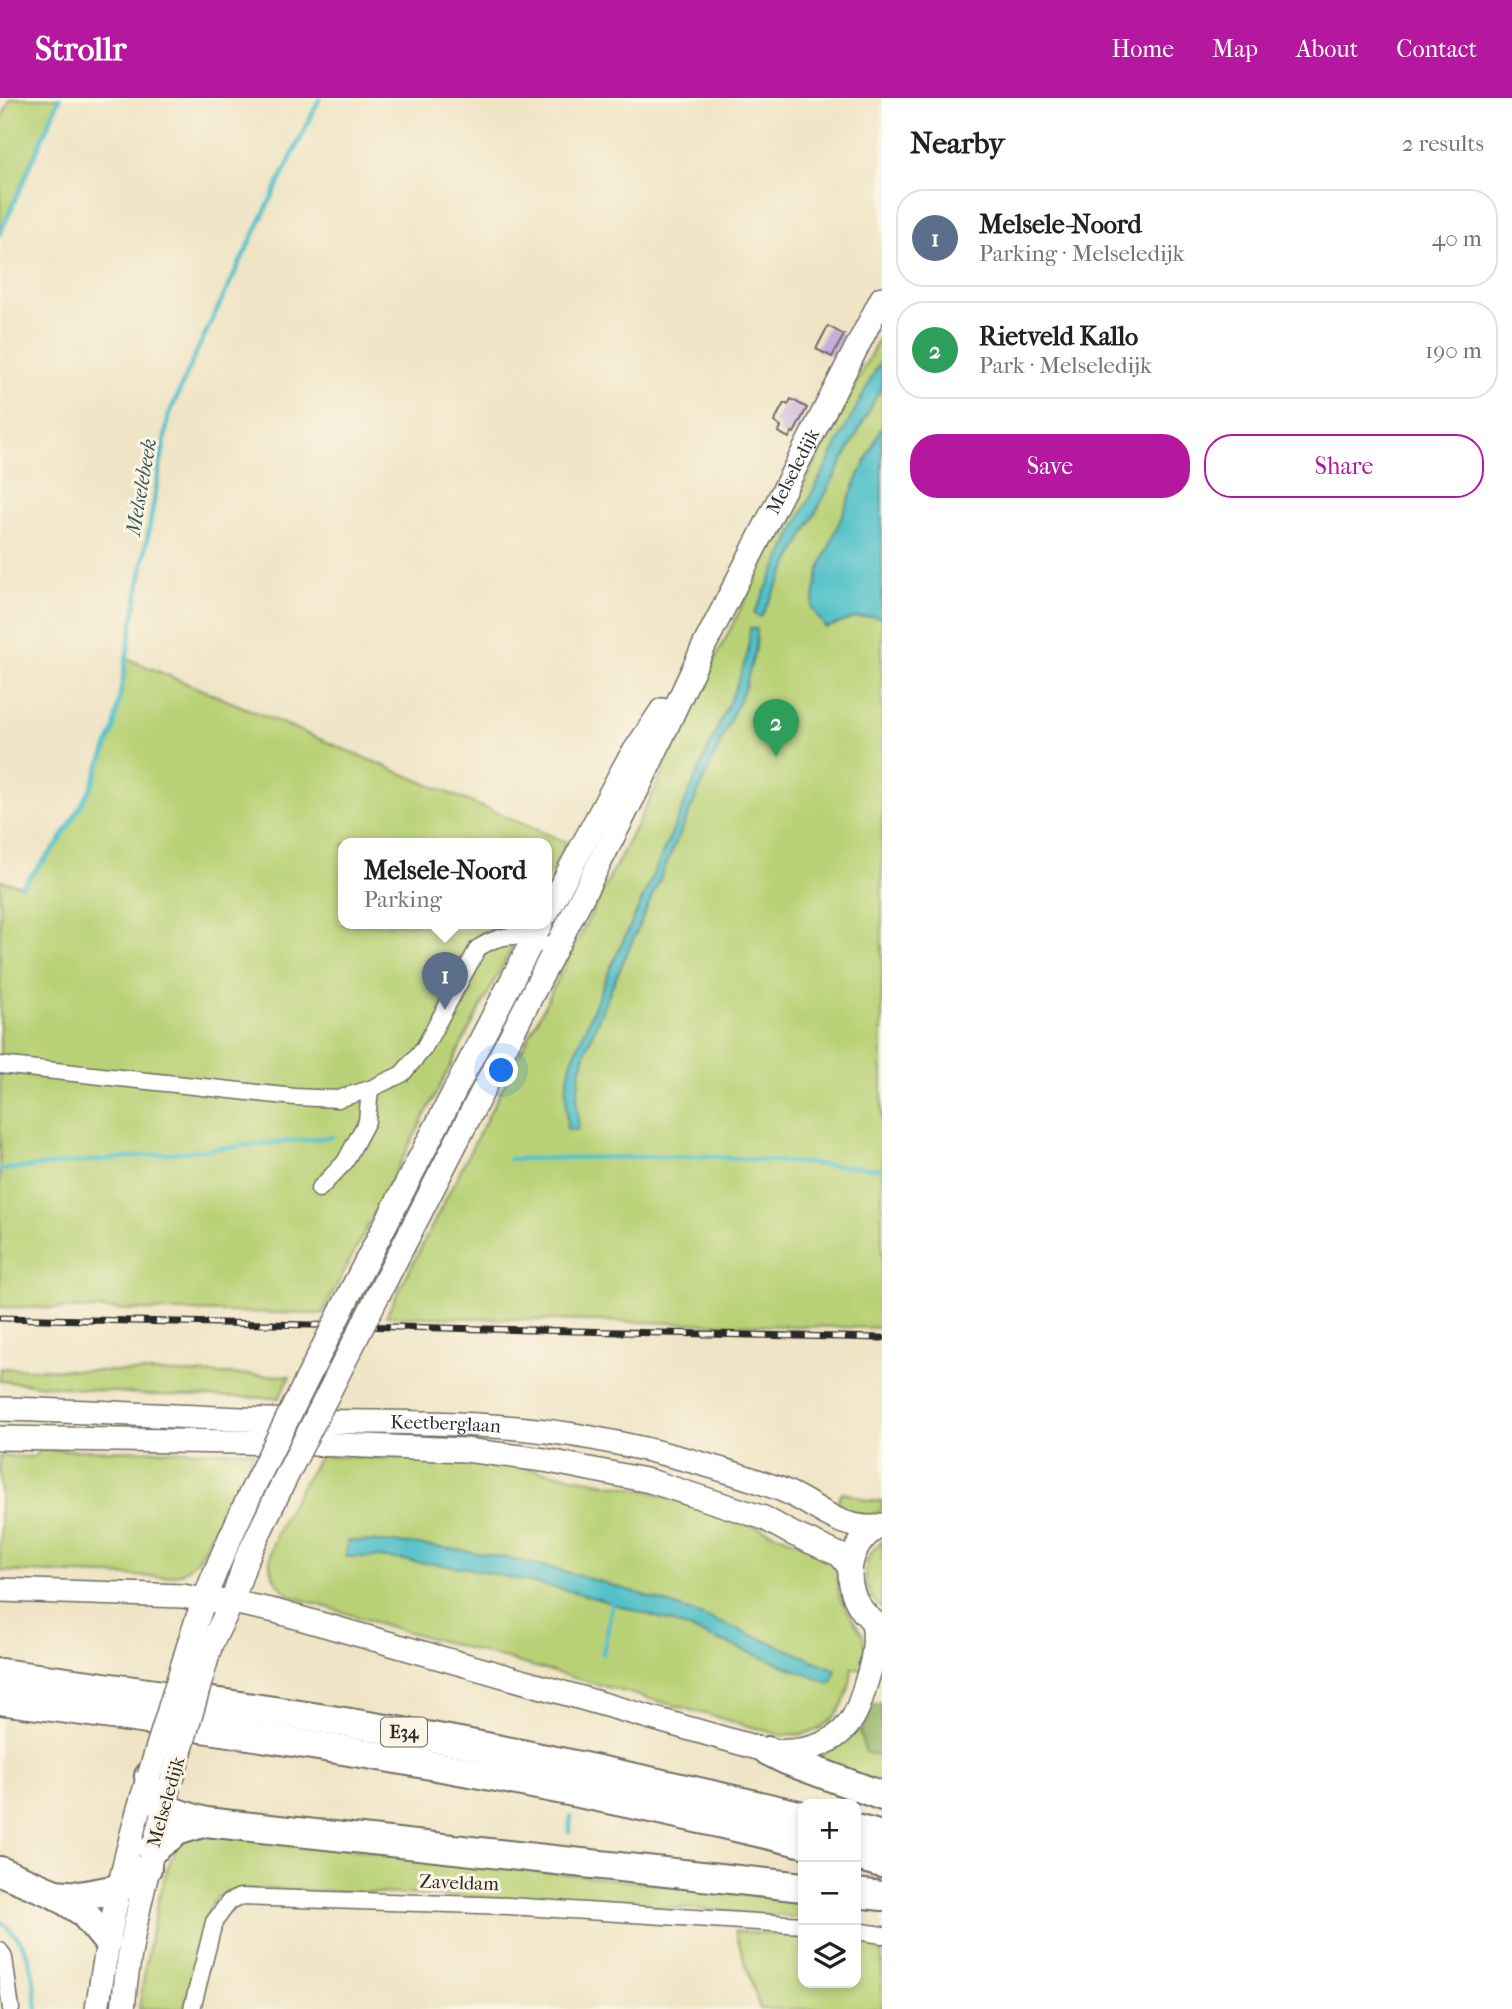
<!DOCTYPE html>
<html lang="en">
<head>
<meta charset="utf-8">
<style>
	:root { --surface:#fff; --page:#f6f6f6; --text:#202124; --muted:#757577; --line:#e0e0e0; --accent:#b5179e }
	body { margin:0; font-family:"IM FELL French Canon",serif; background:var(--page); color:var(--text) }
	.controls { position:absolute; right:21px; bottom:21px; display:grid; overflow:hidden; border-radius:14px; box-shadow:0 4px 10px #0003 }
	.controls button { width:63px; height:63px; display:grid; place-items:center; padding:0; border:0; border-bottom:2px solid var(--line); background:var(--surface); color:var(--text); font:35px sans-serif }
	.you { position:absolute; left:502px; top:973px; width:24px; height:24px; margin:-18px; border:5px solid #fff; border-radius:50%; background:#1a73e8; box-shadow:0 0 0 10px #1a73e833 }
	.badge { display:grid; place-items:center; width:46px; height:46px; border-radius:50%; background:var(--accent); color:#fff; font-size:23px; font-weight:700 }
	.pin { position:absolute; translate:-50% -58px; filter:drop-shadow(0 2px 4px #0008) }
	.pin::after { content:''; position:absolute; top:37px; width:24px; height:21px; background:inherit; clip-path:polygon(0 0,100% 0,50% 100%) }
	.popup { position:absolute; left:338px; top:740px; width:214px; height:91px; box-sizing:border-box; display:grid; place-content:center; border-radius:14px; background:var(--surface); filter:drop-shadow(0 2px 5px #0005); font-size:23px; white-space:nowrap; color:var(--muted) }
	.popup b { font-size:26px; color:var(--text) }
	.popup::after { content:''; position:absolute; left:50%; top:100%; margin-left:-14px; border:14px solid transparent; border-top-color:var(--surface) }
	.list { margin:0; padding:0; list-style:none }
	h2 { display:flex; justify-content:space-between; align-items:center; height:91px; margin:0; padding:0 28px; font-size:30px }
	h2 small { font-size:23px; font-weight:400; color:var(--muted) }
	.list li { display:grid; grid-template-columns:46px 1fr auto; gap:21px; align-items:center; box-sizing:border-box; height:98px; margin:0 14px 14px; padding:0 14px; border:2px solid var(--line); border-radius:28px }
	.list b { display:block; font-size:26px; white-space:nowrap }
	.list p { margin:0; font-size:23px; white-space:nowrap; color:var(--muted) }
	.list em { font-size:23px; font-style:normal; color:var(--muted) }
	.actions { display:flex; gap:14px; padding:21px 28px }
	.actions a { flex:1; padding:16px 0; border:2px solid var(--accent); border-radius:28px; text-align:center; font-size:24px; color:var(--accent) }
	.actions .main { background:var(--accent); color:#fff }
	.icon { flex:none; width:38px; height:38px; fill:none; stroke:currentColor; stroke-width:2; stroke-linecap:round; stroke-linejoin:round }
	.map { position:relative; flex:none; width:882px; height:1911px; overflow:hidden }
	header { display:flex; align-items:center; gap:42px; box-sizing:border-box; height:98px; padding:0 35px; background:var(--accent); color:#fff }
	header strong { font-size:33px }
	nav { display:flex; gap:38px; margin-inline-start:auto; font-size:24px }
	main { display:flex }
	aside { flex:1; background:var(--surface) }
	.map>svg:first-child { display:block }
	.green { fill:#b9d176; stroke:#727e50; stroke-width:2 }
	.forest { fill:#92b367; stroke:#5e6f49; stroke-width:2 }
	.water { fill:#53c1c9; stroke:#3f767a; stroke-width:2 }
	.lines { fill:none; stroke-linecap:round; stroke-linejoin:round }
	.stream { stroke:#53c1c9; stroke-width:4.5 }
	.building { fill:#c6addb }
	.minor-casing { stroke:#706c61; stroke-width:19 }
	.secondary-casing { stroke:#706c61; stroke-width:26 }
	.motorway-casing { stroke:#706c61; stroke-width:32 }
	.minor { stroke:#fff; stroke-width:16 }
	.secondary { stroke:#fff; stroke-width:23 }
	.motorway { stroke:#fff; stroke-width:28 }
	.rail-casing { stroke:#2b2b2b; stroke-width:7 }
	.rail { stroke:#fcf5e5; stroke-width:4.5; stroke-dasharray:13; stroke-linecap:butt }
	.secondary-bridge-casing { stroke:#706c61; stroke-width:26; stroke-linecap:butt }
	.secondary-bridge { stroke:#fff; stroke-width:23 }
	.labels { text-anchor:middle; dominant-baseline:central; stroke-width:6; stroke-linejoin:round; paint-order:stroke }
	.shield { fill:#fcf5e5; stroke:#6a6863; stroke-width:2 }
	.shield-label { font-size:18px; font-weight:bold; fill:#2b2b2b }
	.street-label { font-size:19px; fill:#2b2b2b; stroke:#fcf5e5 }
	.water-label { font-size:21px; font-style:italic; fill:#37585a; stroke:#fcf5e5 }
</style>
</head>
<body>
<header>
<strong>Strollr</strong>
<nav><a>Home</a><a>Map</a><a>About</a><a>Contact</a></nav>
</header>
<main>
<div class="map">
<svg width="882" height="1911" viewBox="0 0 882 1911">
	<rect width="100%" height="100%" fill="#fcf5e5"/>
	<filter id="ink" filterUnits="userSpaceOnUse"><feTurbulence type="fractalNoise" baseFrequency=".0143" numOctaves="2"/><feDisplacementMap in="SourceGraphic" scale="14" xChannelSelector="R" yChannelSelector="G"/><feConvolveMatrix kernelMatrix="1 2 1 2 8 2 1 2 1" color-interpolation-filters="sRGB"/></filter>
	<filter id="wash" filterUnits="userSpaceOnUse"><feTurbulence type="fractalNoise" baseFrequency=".00686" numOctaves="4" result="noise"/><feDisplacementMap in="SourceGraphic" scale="28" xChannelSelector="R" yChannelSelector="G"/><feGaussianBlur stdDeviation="1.57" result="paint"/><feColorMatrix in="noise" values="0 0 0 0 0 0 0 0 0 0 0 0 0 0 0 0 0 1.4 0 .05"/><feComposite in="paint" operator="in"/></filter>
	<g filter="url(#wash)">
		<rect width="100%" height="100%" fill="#efe4c5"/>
		<g class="green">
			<polygon points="11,0 60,0 0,136 0,24"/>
			<polygon points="882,234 882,1230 386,1218 656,689 718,555"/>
			<polygon points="126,560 566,744 547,782 546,746 344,746 344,826 524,826 322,1216 0,1209 0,782 23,788 58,746 91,690 114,631"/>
			<polygon points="0,1270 290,1278 279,1300 148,1297 0,1283"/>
			<path d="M 41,1352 L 255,1353 L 199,1459 C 188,1473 178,1478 160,1479 L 0,1473 L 0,1358 L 34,1359 Z"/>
			<path d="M 320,1358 L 464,1362 L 511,1367 L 647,1393 L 715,1413 L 818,1452 L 837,1470 L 837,1481 L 840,1501 L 863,1537 L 865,1549 L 864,1572 L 852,1570 C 849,1612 825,1641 781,1637 L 394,1530 L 291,1498 C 281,1490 271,1480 270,1467 C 267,1438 305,1384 320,1358 Z"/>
			<polygon points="842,1394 869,1403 882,1403 882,1412 868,1419 833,1412"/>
			<path d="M 882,1443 L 882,1511 C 861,1491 858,1463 882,1443 Z"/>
			<polygon points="859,1622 866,1654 882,1659 882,1686 819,1663 822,1654"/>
			<path d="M 216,1736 L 803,1803 L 803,1820 L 702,1811 L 476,1799 L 278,1791 L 228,1793 L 217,1800 L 209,1810 L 184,1911 L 139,1911 C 144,1880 160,1757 184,1741 C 192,1736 206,1737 216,1736 Z"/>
			<polygon points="735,1833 803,1839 803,1885 856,1885 856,1844 882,1847 882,1911 760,1911"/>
		</g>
		<path class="forest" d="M 882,1605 L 882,1659 L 866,1654 C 858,1634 857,1627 866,1608 Z"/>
		<g class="water">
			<polygon points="882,260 882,288 761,519 754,516 812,395"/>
			<polygon points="882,328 882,522 876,518 854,520 826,530 812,510 819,473 856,384"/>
			<polygon points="750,530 757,531 756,550 745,589 604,907 587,950 580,974 577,1001 579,1030 576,1032 567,1031 566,990 571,965 610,871 639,809 740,579 748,554"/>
			<path d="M 347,1443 C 518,1444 681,1505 836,1572 L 831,1586 L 666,1522 L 578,1495 L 466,1470 L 378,1459 L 346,1459 Z"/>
		</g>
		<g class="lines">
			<g class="stream">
				<polyline points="0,136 60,0"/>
				<polyline points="22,788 58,746 91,690 114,631 169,317 196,255 320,0"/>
				<polyline points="509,1061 706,1058 882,1071"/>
				<polyline points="0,1072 332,1039"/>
				<polyline points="603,1556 613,1502"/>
				<polyline points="569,1733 571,1719"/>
				<path d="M 0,1824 C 33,1845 33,1876 37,1911"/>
			</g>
		</g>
		<g id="blocks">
			<g class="building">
				<polygon points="828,228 844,237 832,259 816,251"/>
				<polygon points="791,301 807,310 794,335 792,334 789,340 778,334 781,329 774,324 784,305 788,307"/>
			</g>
		</g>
	</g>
	<g filter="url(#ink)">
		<use href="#blocks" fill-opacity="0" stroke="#706c61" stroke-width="2"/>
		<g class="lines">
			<defs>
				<g id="minor">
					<path d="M 0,967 L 295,999 L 338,1001 L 370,991 L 402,976 L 424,950 L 478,850 C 509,831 524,837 556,852"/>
					<polyline points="319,1091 345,1064 367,1023 370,991"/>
					<polyline points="856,1833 882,1837"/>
					<polyline points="0,1853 4,1860 11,1911"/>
					<polyline points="192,1911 214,1824 229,1804 240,1799 509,1808 803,1827"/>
				</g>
				<g id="secondary">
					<polyline points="546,816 626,666 662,612"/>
					<polyline points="351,1193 541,826"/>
					<path id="s1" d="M 379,1195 L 642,682 L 704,548 L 882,200"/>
					<path id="s2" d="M 0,1311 C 99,1313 197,1320 296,1323 C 395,1325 494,1322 592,1340 C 655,1352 720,1369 780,1391 C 816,1405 835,1431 877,1429"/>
					<polyline points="0,1340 292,1345 465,1352 544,1362 650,1383 764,1420 791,1435 840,1457 848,1467 850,1473"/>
					<path d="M 882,1427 C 838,1448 841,1507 882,1529"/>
					<path d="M 0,1492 L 183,1498 L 203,1502 L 232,1504 L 275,1513 L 768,1653 C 800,1655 837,1649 854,1618 C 859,1609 862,1598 865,1588 C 872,1566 877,1547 873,1524"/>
					<path d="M 190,1543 C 207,1488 231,1437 255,1386"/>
					<polyline points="211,1546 232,1504 246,1462 283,1385"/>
					<path d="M 97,1911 C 109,1832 124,1754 149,1678"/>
					<path d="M 123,1911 C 129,1837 149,1766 168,1695"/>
				</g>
				<g id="motorway">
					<path d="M 0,1575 C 135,1593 270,1611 404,1634 C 538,1657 671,1687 803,1718"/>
					<path d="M 0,1602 C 270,1637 539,1680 803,1745"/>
					<polyline points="768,1653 786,1662 882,1698"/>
					<path d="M 149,1678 C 152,1714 178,1715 206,1724 L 803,1789"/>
					<polyline points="856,1731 882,1738"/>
					<polyline points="152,1752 177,1733 206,1724"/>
					<polyline points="856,1758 882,1765"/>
					<polyline points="0,1773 55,1796 83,1814 107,1843"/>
					<polyline points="856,1795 882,1798"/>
					<polyline points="55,1796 80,1798 118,1791 147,1770"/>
				</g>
			</defs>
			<use href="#minor" class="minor-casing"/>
			<use href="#secondary" class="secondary-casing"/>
			<use href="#motorway" class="motorway-casing"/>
			<use href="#minor" class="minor"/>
			<use href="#secondary" class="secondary"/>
			<use href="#motorway" class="motorway"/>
			<defs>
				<polyline id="rail" points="0,1220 882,1240"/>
			</defs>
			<use href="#rail" class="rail-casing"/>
			<use href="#rail" class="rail"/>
			<defs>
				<g id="secondary-bridge">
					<polyline points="283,1385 379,1195"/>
					<polyline points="255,1386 351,1193"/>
					<polyline points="149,1678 190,1543"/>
					<polyline points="172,1682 211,1546"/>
				</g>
			</defs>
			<use href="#secondary-bridge" class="secondary-bridge-casing"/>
			<use href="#secondary-bridge" class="secondary-bridge"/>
		</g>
	</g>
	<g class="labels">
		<rect class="shield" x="381" y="1619.5" width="46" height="29" rx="5"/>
		<g class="shield-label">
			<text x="404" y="1634">E34</text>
		</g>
		<g class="street-label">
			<text stroke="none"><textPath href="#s1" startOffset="920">Melseledijk</textPath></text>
			<text stroke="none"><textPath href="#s2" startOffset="446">Keetberglaan</textPath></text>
			<text transform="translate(166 1704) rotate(-74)">Melseledijk</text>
			<text transform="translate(459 1785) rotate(2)">Zaveldam</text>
		</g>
		<g class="water-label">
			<text transform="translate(141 389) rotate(-80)">Melselebeek</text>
		</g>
	</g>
</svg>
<div class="controls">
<button>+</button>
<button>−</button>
<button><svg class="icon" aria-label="layers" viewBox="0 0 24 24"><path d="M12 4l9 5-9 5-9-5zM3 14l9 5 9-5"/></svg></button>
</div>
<div class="you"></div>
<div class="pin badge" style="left:445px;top:912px;background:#5c6f8a">1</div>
<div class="popup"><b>Melsele-Noord</b>Parking</div>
<div class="pin badge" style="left:776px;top:659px;background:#2e9e5b">2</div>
</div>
<aside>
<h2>Nearby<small>2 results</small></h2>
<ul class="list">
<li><span class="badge" style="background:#5c6f8a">1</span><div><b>Melsele-Noord</b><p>Parking · Melseledijk</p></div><em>40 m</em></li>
<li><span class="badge" style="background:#2e9e5b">2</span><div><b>Rietveld Kallo</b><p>Park · Melseledijk</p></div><em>190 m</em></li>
</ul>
<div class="actions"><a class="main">Save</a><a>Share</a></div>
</aside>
</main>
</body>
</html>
